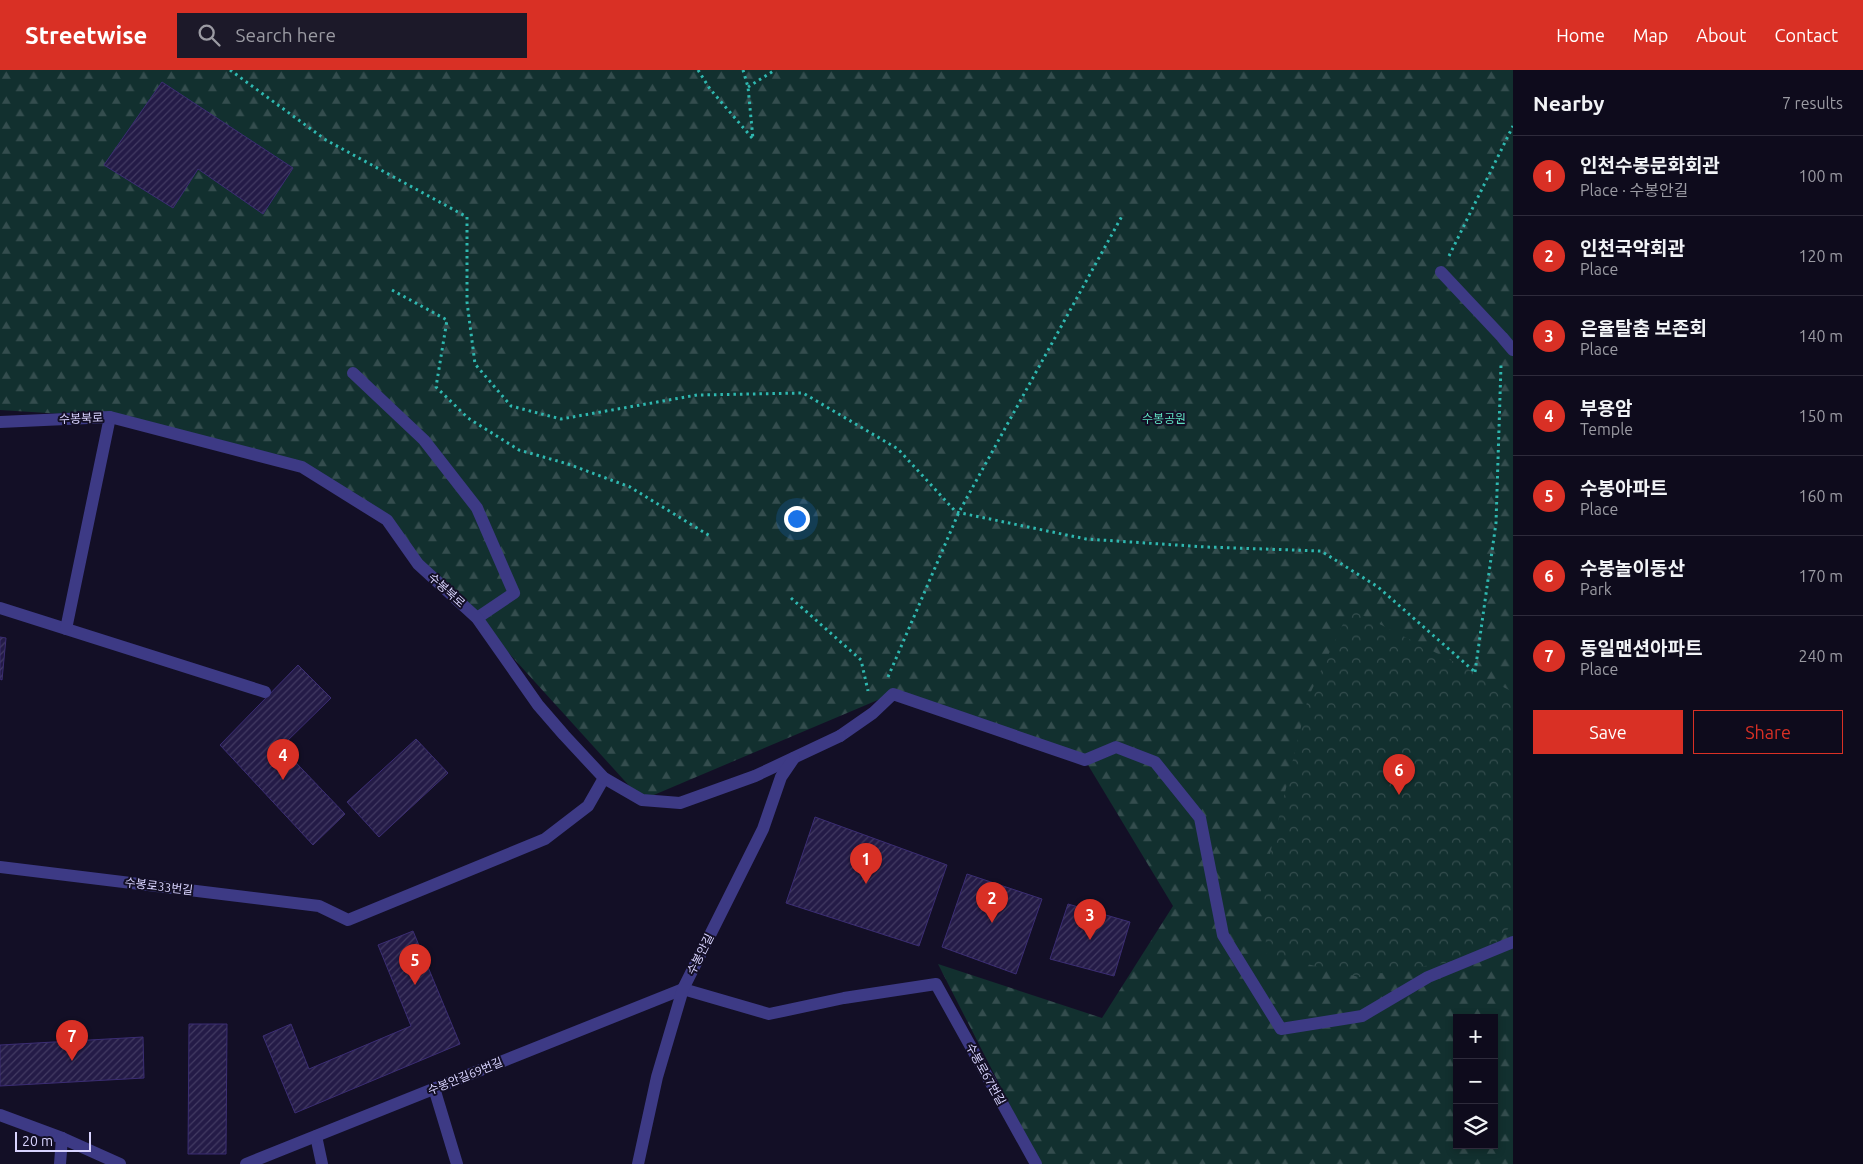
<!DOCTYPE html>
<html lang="en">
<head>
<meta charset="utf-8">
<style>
	:root { --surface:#0e0b1c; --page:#1c1929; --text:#f1f3f6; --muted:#9b9ba3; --line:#2e2b3b; --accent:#d93025 }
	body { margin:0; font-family:Ubuntu,"Noto Sans KR",sans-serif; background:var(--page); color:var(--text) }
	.controls { position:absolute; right:15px; bottom:15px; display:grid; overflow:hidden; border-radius:0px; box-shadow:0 2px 8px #0003 }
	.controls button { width:45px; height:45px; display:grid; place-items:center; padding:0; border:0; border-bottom:1px solid var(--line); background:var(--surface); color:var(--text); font:25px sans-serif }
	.scale { position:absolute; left:15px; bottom:12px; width:76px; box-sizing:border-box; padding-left:5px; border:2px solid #d9d4ff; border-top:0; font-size:14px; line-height:18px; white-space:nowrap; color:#d9d4ff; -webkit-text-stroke:4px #130f26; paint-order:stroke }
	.you { position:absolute; left:796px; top:448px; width:18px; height:18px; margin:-12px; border:4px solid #fff; border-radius:50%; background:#1a73e8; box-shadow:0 0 0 8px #1a73e833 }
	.badge { display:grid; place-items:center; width:32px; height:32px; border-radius:50%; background:var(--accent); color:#fff; font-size:16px; font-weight:700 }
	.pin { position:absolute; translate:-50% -41px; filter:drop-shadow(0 1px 2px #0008) }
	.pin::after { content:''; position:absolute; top:26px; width:18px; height:15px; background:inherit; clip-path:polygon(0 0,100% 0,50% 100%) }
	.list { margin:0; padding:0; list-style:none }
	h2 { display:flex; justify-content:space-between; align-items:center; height:65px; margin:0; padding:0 20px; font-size:21px }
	h2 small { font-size:16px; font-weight:400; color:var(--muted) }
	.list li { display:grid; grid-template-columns:32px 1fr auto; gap:15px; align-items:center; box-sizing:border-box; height:80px; padding:0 20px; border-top:1px solid var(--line) }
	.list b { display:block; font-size:19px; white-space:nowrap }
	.list p { margin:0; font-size:16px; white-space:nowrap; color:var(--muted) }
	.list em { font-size:16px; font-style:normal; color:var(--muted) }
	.actions { display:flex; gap:10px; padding:15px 20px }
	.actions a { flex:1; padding:11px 0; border:1px solid var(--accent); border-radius:0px; text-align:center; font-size:18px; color:var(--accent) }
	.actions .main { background:var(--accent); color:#fff }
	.icon { flex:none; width:28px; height:28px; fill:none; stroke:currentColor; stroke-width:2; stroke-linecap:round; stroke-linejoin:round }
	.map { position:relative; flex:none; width:1513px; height:1094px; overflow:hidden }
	header { display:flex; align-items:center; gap:30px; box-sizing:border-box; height:70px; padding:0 25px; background:var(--accent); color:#fff }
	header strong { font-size:24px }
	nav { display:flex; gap:28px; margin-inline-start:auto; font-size:18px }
	.search { width:350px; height:45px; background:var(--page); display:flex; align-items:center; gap:12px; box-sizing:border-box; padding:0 18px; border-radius:0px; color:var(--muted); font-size:19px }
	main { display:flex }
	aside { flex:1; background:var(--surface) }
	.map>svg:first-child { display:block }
	.forest { fill:url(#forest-firs); fill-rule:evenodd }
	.park { fill:url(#park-crowns) }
	.building { fill:url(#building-hatch); stroke:#3b2d73 }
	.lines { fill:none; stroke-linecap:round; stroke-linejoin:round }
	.path { stroke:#2fb8b0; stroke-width:3; stroke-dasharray:2.5 4; stroke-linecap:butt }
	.lane { stroke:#3d3a85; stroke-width:12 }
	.street { stroke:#3d3a85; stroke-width:12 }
	.labels { text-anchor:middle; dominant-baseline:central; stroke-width:4; stroke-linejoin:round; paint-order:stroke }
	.street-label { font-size:12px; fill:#d9d4ff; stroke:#130f26 }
	.park-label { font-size:12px; fill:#5fe0c0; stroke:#130f26 }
</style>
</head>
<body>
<header>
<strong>Streetwise</strong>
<div class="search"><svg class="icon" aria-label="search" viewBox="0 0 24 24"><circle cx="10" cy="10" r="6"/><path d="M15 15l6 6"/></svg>Search here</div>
<nav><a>Home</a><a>Map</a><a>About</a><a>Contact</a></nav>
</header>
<main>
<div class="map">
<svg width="1513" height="1094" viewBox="0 0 1513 1094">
	<defs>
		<pattern id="forest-firs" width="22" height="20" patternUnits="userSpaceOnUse" patternTransform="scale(1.25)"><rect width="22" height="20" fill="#12302f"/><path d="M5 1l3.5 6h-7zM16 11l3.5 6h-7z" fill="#344d4e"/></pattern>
		<pattern id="park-crowns" width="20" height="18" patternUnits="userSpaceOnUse" patternTransform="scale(1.25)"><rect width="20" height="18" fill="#12302f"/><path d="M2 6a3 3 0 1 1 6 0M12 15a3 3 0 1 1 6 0" fill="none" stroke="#344d4e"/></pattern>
		<pattern id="building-hatch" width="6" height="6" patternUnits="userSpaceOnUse" patternTransform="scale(1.25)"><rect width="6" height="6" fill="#241b47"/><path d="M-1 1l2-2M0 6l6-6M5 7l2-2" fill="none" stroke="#433b63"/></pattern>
	</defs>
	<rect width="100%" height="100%" fill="#130f26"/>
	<path class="forest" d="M 0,0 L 1513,0 L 1513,1094 L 1040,1094 L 938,894 L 1102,948 L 1173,836 L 1085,690 L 892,624 L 642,730 L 477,548 L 418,494 L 387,450 L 302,397 L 110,347 L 0,340 ZM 1457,948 L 1494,948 L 1494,1075 L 1457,1075 Z"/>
	<polygon class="park" points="1350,539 1513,622 1513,853 1485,886 1359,907 1267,884 1261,821 1308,628"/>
	<g class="building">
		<polygon points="162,12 293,98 263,144 198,99 173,138 104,95"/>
		<polygon points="0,567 6,568 2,610 0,609"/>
		<polygon points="298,595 331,628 281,677 345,744 313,775 220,675"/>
		<polygon points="416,669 448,703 379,767 347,732"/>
		<polygon points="815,747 947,795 919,876 786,833"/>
		<polygon points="967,804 1042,829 1016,904 942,877"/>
		<polygon points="1068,834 1130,852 1114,906 1050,889"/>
		<polygon points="413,861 460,974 295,1043 263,966 291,954 309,999 411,956 378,875"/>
		<polygon points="189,954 227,954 226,1084 188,1084"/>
		<polygon points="143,967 144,1008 0,1016 0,975"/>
	</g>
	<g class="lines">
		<g class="path">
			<polyline points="230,0 326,70 467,147 467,232 475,294 511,336 561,349 697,325 803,323 898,379 956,442 1086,469 1206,477 1321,481 1378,517 1475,602"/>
			<polyline points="698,0 710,19 753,69 748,17 743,0"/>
			<polyline points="748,17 775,0"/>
			<polyline points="1449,186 1513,56"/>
			<polyline points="392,220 447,250 436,317 468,348 519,380 568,394 630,417 710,466"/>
			<polyline points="791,528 861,590 868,621"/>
			<polyline points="1475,602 1496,453 1501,295"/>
			<polyline points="888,607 959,442 1122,146"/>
		</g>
		<g class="lane">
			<polyline points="1441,202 1502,267 1513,280"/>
			<polyline points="0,538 265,622"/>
			<polyline points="66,559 110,347"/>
			<polyline points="840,666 873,643 893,624 1085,690 1116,677 1155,692 1200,748 1223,865 1281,959 1362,946 1428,907 1513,872"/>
			<polyline points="0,797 319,836 348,850 545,769 588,736 604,708"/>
			<polyline points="434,1018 457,1094"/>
			<polyline points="0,1045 62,1068 120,1094"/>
			<polyline points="316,1066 322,1094"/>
			<polyline points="60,1094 62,1068"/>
			<polyline points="246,1094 683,919 769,944 844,928 936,914 1036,1094"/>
		</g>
		<g class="street">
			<polyline points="353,303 424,370 477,438 514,523 477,548"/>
			<polyline points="0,352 110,347 302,397 387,450 418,494 477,548 538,635 564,665 604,708 642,730 680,733 755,706 840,666"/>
			<polyline points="638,1094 657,1007 683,919 763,759 781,707 794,688"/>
		</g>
	</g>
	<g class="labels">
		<g class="street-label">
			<text transform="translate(81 348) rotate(-2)">수봉북로</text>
			<text transform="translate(447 520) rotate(42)">수봉북로</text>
			<text transform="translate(159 816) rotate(7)">수봉로33번길</text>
			<text transform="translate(700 884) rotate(-63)">수봉안길</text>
			<text transform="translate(986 1004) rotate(61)">수봉로67번길</text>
			<text transform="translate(465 1006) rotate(-22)">수봉안길69번길</text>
		</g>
		<g class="park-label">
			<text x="1164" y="348">수봉공원</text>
		</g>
	</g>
</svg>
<div class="controls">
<button>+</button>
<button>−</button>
<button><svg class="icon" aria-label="layers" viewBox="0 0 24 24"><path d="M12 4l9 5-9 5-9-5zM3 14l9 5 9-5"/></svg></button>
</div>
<div class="scale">20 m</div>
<div class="you"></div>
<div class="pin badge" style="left:866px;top:814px">1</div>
<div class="pin badge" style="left:992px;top:853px">2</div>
<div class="pin badge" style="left:1090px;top:870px">3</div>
<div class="pin badge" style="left:283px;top:710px">4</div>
<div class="pin badge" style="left:415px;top:915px">5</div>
<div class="pin badge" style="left:1399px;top:725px">6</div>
<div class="pin badge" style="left:72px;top:991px">7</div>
</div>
<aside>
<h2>Nearby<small>7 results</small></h2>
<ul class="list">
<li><span class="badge">1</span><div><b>인천수봉문화회관</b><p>Place · 수봉안길</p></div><em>100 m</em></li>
<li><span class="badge">2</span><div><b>인천국악회관</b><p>Place</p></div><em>120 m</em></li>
<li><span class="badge">3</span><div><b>은율탈춤 보존회</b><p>Place</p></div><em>140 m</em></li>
<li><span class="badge">4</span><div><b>부용암</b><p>Temple</p></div><em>150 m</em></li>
<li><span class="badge">5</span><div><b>수봉아파트</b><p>Place</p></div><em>160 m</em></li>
<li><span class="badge">6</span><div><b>수봉놀이동산</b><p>Park</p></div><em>170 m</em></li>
<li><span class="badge">7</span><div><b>동일맨션아파트</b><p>Place</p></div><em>240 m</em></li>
</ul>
<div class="actions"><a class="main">Save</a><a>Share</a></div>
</aside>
</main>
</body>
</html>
